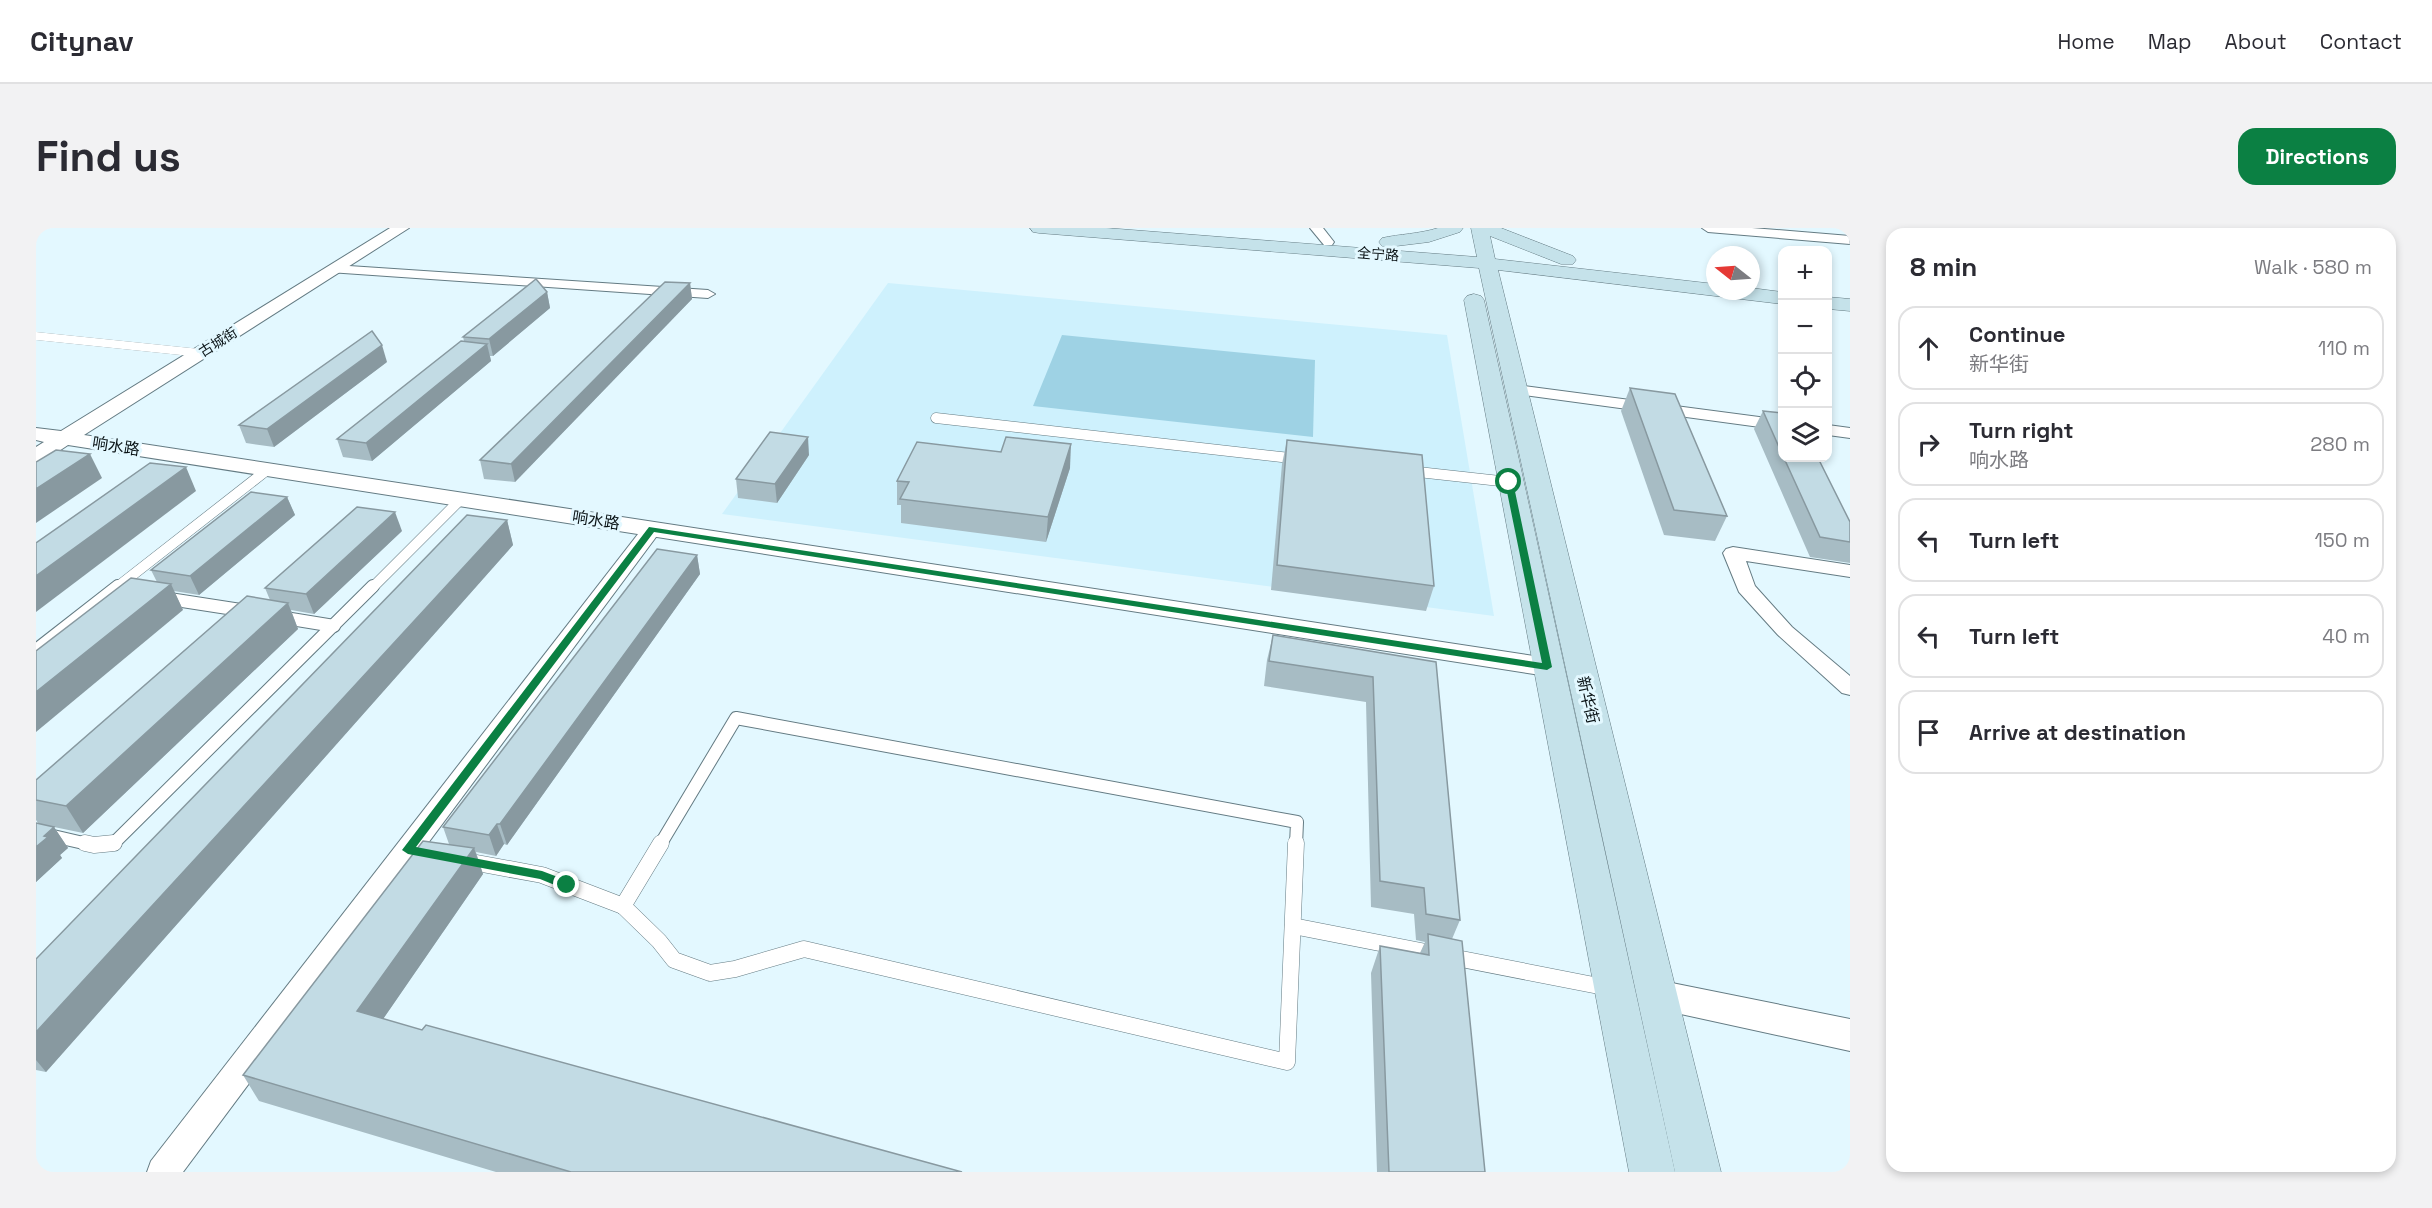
<!DOCTYPE html>
<html lang="en">
<head>
<meta charset="utf-8">
<style>
	:root { --surface:#fff; --page:#f2f2f3; --text:#2b2b33; --muted:#7c7c81; --line:#e1e1e2; --accent:#0b8043 }
	body { margin:0; font-family:"Space Grotesk","Noto Sans SC",sans-serif; background:var(--page); color:var(--text) }
	.controls { position:absolute; right:18px; top:18px; display:grid; overflow:hidden; border-radius:12px; box-shadow:0 3px 9px #0003 }
	.controls button { width:54px; height:54px; display:grid; place-items:center; padding:0; border:0; border-bottom:2px solid var(--line); background:var(--surface); color:var(--text); font:30px sans-serif }
	.compass { position:absolute; left:1670px; top:18px; width:54px; height:54px; border-radius:50%; background:var(--surface); box-shadow:0 3px 9px #0003; rotate:287deg }
	.stop { position:absolute; width:18px; height:18px; margin:-14px; border:4px solid #0b8043; border-radius:50%; background:#fff }
	.stop.end { background:#0b8043; border-color:#fff; box-shadow:0 2px 6px #0008 }
	.list { margin:0; padding:0; list-style:none }
	h2 { display:flex; justify-content:space-between; align-items:center; height:78px; margin:0; padding:0 24px; font-size:26px }
	h2 small { font-size:20px; font-weight:400; color:var(--muted) }
	.list li { display:grid; grid-template-columns:39px 1fr auto; gap:18px; align-items:center; box-sizing:border-box; height:84px; margin:0 12px 12px; padding:0 12px; border:2px solid var(--line); border-radius:18px }
	.list b { display:block; font-size:22px; white-space:nowrap }
	.list p { margin:0; font-size:20px; white-space:nowrap; color:var(--muted) }
	.list em { font-size:20px; font-style:normal; color:var(--muted) }
	.icon { flex:none; width:33px; height:33px; fill:none; stroke:currentColor; stroke-width:2; stroke-linecap:round; stroke-linejoin:round }
	.map { position:relative; flex:none; width:1814px; height:944px; overflow:hidden; border-radius:18px }
	header { display:flex; align-items:center; gap:36px; box-sizing:border-box; height:84px; padding:0 30px; background:var(--surface); border-bottom:2px solid var(--line) }
	header strong { font-size:28px }
	nav { display:flex; gap:33px; margin-inline-start:auto; font-size:21px }
	.intro { display:flex; align-items:center; justify-content:space-between; box-sizing:border-box; height:144px; padding:0 36px }
	h1 { margin:0; font-size:42px }
	.button { padding:15px 27px; border-radius:18px; background:var(--accent); color:#fff; font-size:21px; font-weight:700 }
	main { display:flex; gap:36px; padding:0 36px }
	aside { flex:1; background:var(--surface); border-radius:18px; box-shadow:0 3px 9px #0003 }
	.map>svg:first-child { display:block }
	.built { fill:#cef1fd }
	.green { fill:#9ed2e4 }
	.lines { fill:none; stroke-linecap:round; stroke-linejoin:round }
	.service-far3-casing { stroke:#647b83; stroke-width:8 }
	.service-far2-casing { stroke:#647b83; stroke-width:11 }
	.service-far1-casing { stroke:#647b83; stroke-width:14 }
	.service-casing { stroke:#647b83; stroke-width:17 }
	.minor-casing { stroke:#647b83; stroke-width:2 }
	.tertiary-casing { stroke:#647b83; stroke-width:2 }
	.secondary-casing { stroke:#647b83; stroke-width:1 }
	.service-far3 { stroke:#fff; stroke-width:8 }
	.service-far2 { stroke:#fff; stroke-width:10 }
	.service-far1 { stroke:#fff; stroke-width:12 }
	.service { stroke:#fff; stroke-width:16 }
	.minor { fill:#fff; fill-rule:evenodd }
	.tertiary { fill:#fff; fill-rule:evenodd }
	.secondary { fill:#c5e2ea; fill-rule:evenodd }
	.wall { fill:#a7bcc4 }
	.shaded-wall { fill:#8899a0 }
	.building { fill:#c2dbe4; stroke:#8899a0; stroke-width:1.5 }
	.route { fill:#0b8043 }
	.labels { text-anchor:middle; dominant-baseline:central; stroke-width:6; stroke-linejoin:round; paint-order:stroke }
	.far-street-label { font-size:14px; fill:#0a1316; stroke:#e3f8ff }
	.street-label { font-size:16px; fill:#0a1316; stroke:#e3f8ff }
</style>
</head>
<body>
<header>
<strong>Citynav</strong>
<nav><a>Home</a><a>Map</a><a>About</a><a>Contact</a></nav>
</header>
<div class="intro"><h1>Find us</h1><a class="button">Directions</a></div>
<main>
<div class="map">
<svg width="1814" height="944" viewBox="0 0 1814 944">
	<rect width="100%" height="100%" fill="#e3f8ff"/>
	<polygon class="built" points="852,55 1411,107 1458,388 686,286"/>
	<polygon class="green" points="1026,107 1279,132 1277,209 997,178"/>
	<g class="lines">
		<defs>
			<polyline id="service-far3" points="0,108 164,125"/>
			<g id="service-far2">
				<polyline points="900,190 1263,231"/>
				<polyline points="1373,243 1473,254"/>
				<polyline points="80,360 231,242"/>
				<polyline points="336,360 425,271"/>
			</g>
			<g id="service-far1">
				<polyline points="127,370 211,383"/>
				<polyline points="243,389 298,398"/>
				<polyline points="0,422 82,358"/>
				<polyline points="0,604 56,617"/>
				<polyline points="67,617 77,616 337,358"/>
				<polyline points="624,617 700,490 1261,594 1260,617"/>
			</g>
			<g id="service">
				<polyline points="49,615 58,617 78,615"/>
				<polyline points="430,633 506,647 587,678"/>
				<polyline points="587,678 623,713 638,732 674,745 699,741 768,721 1251,834 1260,615"/>
				<polyline points="587,678 625,615"/>
				<polyline points="1257,698 1573,760"/>
			</g>
			<g id="minor">
				<polygon points="1274,0 1287,0 1298,14 1296,17 1288,17"/>
				<polygon points="1666,0 1716,0 1814,8 1814,16 1672,4"/>
				<polygon points="298,37 672,62 679,66 672,70 293,44 291,41"/>
				<polygon points="1480,157 1746,192 1746,202 1474,165 1472,162 1474,159"/>
				<polygon points="1792,197 1814,200 1814,210 1792,207"/>
				<polygon points="616,295 623,297 625,301 623,305 147,944 111,944 115,933 609,297"/>
				<polygon points="1697,319 1814,337 1814,349 1710,333 1719,358 1756,399 1814,448 1814,467 1806,465 1742,407 1703,364 1687,325 1690,321"/>
			</g>
			<g id="tertiary">
				<polygon points="354,0 373,0 48,207 1511,430 1521,433 1525,439 1521,445 1511,448 32,217 8,233 0,235 0,219 8,214 0,212 0,200 25,203"/>
				<polygon points="1621,752 1814,791 1814,823 1608,778 1603,767 1608,756"/>
			</g>
			<g id="secondary">
				<polygon points="994,0 1070,0 1441,29 1435,0 1465,0 1537,28 1540,32 1537,36 1525,36 1454,8 1459,31 1679,56 1679,63 1715,63 1715,60 1746,64 1746,76 1462,42 1685,944 1639,944 1443,40 1003,5 997,4"/>
				<path d="M 1402,0 L 1427,0 L 1424,4 L 1393,14 L 1352,19 L 1346,18 L 1343,14 L 1346,10 C 1364,6 1383,6 1402,0 Z"/>
				<polygon points="1438,66 1445,68 1448,72 1639,944 1593,944 1428,72 1431,68"/>
				<polygon points="1792,69 1814,71 1814,83 1792,81"/>
			</g>
		</defs>
		<use href="#service-far3" class="service-far3-casing"/>
		<use href="#service-far2" class="service-far2-casing"/>
		<use href="#service-far1" class="service-far1-casing"/>
		<use href="#service" class="service-casing"/>
		<use href="#minor" class="minor-casing"/>
		<use href="#tertiary" class="tertiary-casing"/>
		<use href="#secondary" class="secondary-casing"/>
		<use href="#service-far3" class="service-far3"/>
		<use href="#service-far2" class="service-far2"/>
		<use href="#service-far1" class="service-far1"/>
		<use href="#service" class="service"/>
		<use href="#minor" class="minor"/>
		<use href="#tertiary" class="tertiary"/>
		<use href="#secondary" class="secondary"/>
	</g>
	<g class="wall">
		<polygon points="654,55 656,71 479,254 448,251 444,232"/>
		<polygon points="511,64 514,80 457,128 454,128 455,133 336,233 307,229 301,211 428,113 427,109"/>
		<polygon points="351,134 238,219 210,215 203,197"/>
		<polygon points="1594,160 1691,288 1679,313 1628,307 1585,183"/>
		<polygon points="1727,183 1746,185 1746,230 1782,230 1814,294 1814,335 1774,329 1718,201"/>
		<polygon points="1251,212 1398,358 1390,383 1235,362 1246,236"/>
		<polygon points="773,227 741,275 702,270 700,251"/>
		<polygon points="1034,240 1010,314 865,295 865,277 861,277 861,253"/>
		<polygon points="251,269 259,287 163,367 138,363 147,382 121,354 115,342"/>
		<polygon points="471,292 477,317 10,844 0,842 0,731"/>
		<polygon points="366,303 278,386 255,382 262,401 47,605 18,599 32,620 24,627 26,630 0,654 0,595 2,595 0,592 0,552 234,372 229,360"/>
		<polygon points="661,327 664,346 471,617 468,616 460,628 440,624 447,646 347,791 386,802 926,944 460,944 223,873 207,847 413,616 407,599"/>
		<polygon points="1237,407 1400,434 1424,692 1416,711 1449,944 1341,944 1335,745 1344,718 1384,725 1389,714 1380,712 1378,686 1335,679 1330,474 1228,458 1231,432"/>
	</g>
	<g class="shaded-wall">
		<polygon points="654,55 656,71 479,254 475,236"/>
		<polygon points="511,64 514,80 457,128 453,111"/>
		<polygon points="451,116 455,133 336,233 330,215"/>
		<polygon points="346,117 351,134 238,219 231,201"/>
		<polygon points="772,209 773,227 741,275 739,256"/>
		<polygon points="1035,216 1034,240 1010,314 1012,289"/>
		<polygon points="54,226 66,250 0,295 0,261"/>
		<polygon points="150,239 160,263 0,384 0,348"/>
		<polygon points="251,269 259,287 163,367 154,348"/>
		<polygon points="359,284 366,303 278,386 270,366"/>
		<polygon points="471,292 477,317 10,844 0,832 0,804"/>
		<polygon points="661,327 664,346 471,617 464,596"/>
		<polygon points="135,356 147,382 0,504 0,464"/>
		<polygon points="252,375 262,401 47,605 30,578"/>
		<polygon points="461,596 468,616 460,628 453,607"/>
		<polygon points="18,599 32,620 24,627 26,630 0,654 0,619 8,608"/>
		<polygon points="438,620 447,646 334,810 321,783"/>
	</g>
	<g class="building">
		<polygon points="500,51 511,64 453,111 427,109"/>
		<polygon points="629,54 654,55 475,236 444,232"/>
		<polygon points="336,103 346,117 231,201 203,197"/>
		<polygon points="425,113 451,116 330,215 301,211"/>
		<polygon points="1594,160 1639,166 1691,288 1638,282"/>
		<polygon points="1727,183 1746,185 1746,226"/>
		<polygon points="734,204 772,209 739,256 700,251"/>
		<polygon points="970,209 1035,216 1012,289 864,271 873,254 861,253 881,214 965,224"/>
		<polygon points="1251,212 1386,227 1398,358 1241,337"/>
		<polygon points="20,222 54,226 0,261 0,234"/>
		<polygon points="1748,230 1782,230 1814,294 1814,314 1784,309"/>
		<polygon points="114,235 150,239 0,348 0,315"/>
		<polygon points="215,264 251,269 154,348 115,342"/>
		<polygon points="321,279 359,284 270,366 229,360"/>
		<polygon points="431,287 471,292 0,804 0,731"/>
		<polygon points="621,321 661,327 464,596 461,596 453,607 407,599"/>
		<polygon points="95,350 135,356 0,464 0,423"/>
		<polygon points="211,368 252,375 30,578 0,572 0,552"/>
		<polygon points="1237,407 1400,434 1424,692 1390,686 1388,660 1344,653 1337,449 1233,433"/>
		<polygon points="0,595 18,599 8,608 12,609 0,619"/>
		<polygon points="387,613 438,620 321,783 386,802 390,797 926,944 535,944 207,847"/>
		<polygon points="1392,706 1426,713 1449,944 1353,944 1344,718 1393,727"/>
	</g>
	<polygon class="route" points="1473,252 1477,254 1516,439 1511,442 618,304 380,619 506,643 535,654 535,660 531,662 504,651 372,626 366,622 613,299 1506,435 1469,254"/>
	<g class="labels">
		<g class="far-street-label">
			<text transform="translate(1342 26) rotate(4)">全宁路</text>
			<text transform="translate(182 114) rotate(-32)">古城街</text>
		</g>
		<g class="street-label">
			<text transform="translate(80 218) rotate(9)">响水路</text>
			<text transform="translate(560 292) rotate(9)">响水路</text>
			<text transform="translate(1552 472) rotate(77)">新华街</text>
		</g>
	</g>
</svg>
<div class="controls">
<button>+</button>
<button>−</button>
<button><svg class="icon" aria-label="locate" viewBox="0 0 24 24"><circle cx="12" cy="12" r="6"/><path d="M12 2v4M12 18v4M2 12h4M18 12h4"/></svg></button>
<button><svg class="icon" aria-label="layers" viewBox="0 0 24 24"><path d="M12 4l9 5-9 5-9-5zM3 14l9 5 9-5"/></svg></button>
</div>
<svg class="compass" viewBox="-18 -18 36 36"><path d="M0-13l5 13h-10z" fill="#e53935"/><path d="M0 13l5-13h-10z" fill="#7c7c81"/></svg>
<div class="stop" style="left:1473px;top:254px"></div>
<div class="stop end" style="left:531px;top:657px"></div>
</div>
<aside>
<h2>8 min<small>Walk · 580 m</small></h2>
<ul class="list">
<li><svg class="icon" aria-label="ahead" viewBox="0 0 24 24"><path d="M12 20V5M6 11l6-6 6 6"/></svg><div><b>Continue</b><p>新华街</p></div><em>110 m</em></li>
<li><svg class="icon" aria-label="right" viewBox="0 0 24 24"><path d="M7 20v-9h11M14 6l5 5-5 5"/></svg><div><b>Turn right</b><p>响水路</p></div><em>280 m</em></li>
<li><svg class="icon" aria-label="left" viewBox="0 0 24 24"><path d="M17 20v-9H6M10 6l-5 5 5 5"/></svg><div><b>Turn left</b></div><em>150 m</em></li>
<li><svg class="icon" aria-label="left" viewBox="0 0 24 24"><path d="M17 20v-9H6M10 6l-5 5 5 5"/></svg><div><b>Turn left</b></div><em>40 m</em></li>
<li><svg class="icon" aria-label="arrive" viewBox="0 0 24 24"><path d="M6 21V4h12l-3 4 3 4H6"/></svg><div><b>Arrive at destination</b></div></li>
</ul>
</aside>
</main>
</body>
</html>
